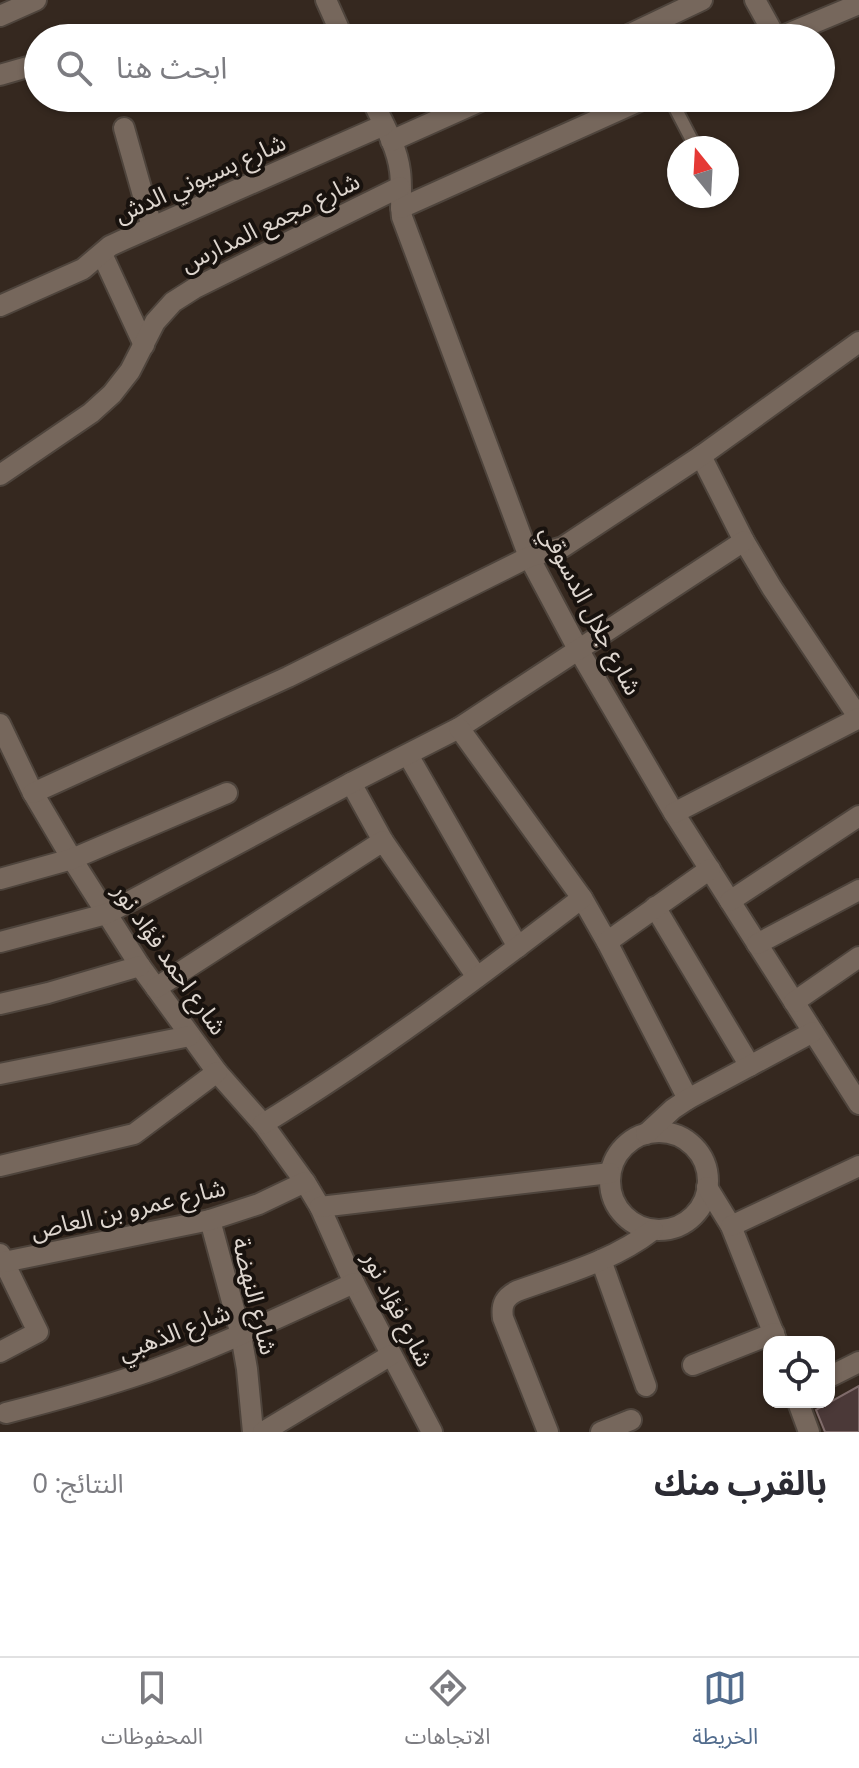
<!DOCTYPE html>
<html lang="ar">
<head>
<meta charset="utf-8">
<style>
	:root { --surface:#fff; --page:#f7f7f7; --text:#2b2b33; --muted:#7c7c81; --line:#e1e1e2; --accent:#526c8d }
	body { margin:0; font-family:Poppins,"Noto Sans Arabic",sans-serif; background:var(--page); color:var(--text); direction:rtl }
	.controls { position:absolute; right:24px; bottom:24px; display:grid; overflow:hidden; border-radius:16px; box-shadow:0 2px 6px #0004 }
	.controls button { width:72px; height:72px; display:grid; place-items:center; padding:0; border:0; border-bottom:2px solid var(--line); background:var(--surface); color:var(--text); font:40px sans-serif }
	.compass { position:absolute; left:667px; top:136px; width:72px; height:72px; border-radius:50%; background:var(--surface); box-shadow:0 2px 6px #0004; rotate:342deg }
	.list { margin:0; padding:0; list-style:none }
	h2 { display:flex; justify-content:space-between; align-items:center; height:104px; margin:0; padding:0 32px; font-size:34px }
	h2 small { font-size:26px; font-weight:400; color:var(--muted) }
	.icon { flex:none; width:44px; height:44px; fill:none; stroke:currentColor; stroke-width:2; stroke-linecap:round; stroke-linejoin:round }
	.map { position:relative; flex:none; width:859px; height:1432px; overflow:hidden; direction:ltr }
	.search { position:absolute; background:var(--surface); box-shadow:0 2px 6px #0004; left:24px; right:24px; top:24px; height:88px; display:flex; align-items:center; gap:20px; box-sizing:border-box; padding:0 28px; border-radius:44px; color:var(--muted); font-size:30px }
	.sheet { height:224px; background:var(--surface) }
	nav { display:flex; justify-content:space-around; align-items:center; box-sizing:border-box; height:112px; border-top:2px solid var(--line); background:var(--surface); font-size:22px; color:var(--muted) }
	nav a { display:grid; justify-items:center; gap:4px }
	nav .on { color:var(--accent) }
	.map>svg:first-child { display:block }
	.building { fill:#4b3938; stroke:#7f6b6a; stroke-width:2 }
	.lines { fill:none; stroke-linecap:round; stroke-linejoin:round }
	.service-casing { stroke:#4e443c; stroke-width:16 }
	.minor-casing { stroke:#4e443c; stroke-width:24 }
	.service { stroke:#76675c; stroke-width:12 }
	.minor { stroke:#76675c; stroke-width:20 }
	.labels { text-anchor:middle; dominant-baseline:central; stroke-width:8; stroke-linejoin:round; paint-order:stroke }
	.street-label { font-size:24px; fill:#ded6cf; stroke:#18120e }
</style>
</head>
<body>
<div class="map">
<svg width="859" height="1432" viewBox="0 0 859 1432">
	<rect width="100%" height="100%" fill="#35281f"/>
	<polygon class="building" points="859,1386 859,1432 825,1432 816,1410"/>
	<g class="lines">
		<defs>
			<polyline id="service" points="670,98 696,148"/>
			<g id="minor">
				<polyline points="326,0 343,38"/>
				<polyline points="755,0 776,38"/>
				<polyline points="0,16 36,0"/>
				<polyline points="158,38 189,36 343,36"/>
				<polyline points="622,38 702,0"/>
				<polyline points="778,38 859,4"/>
				<polyline points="0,75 38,64"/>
				<path d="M 371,98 C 382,121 397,146 400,171 C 402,186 400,201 402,217 L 529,557 L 578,649 L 674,813 L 859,1104"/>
				<polyline points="124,128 152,227"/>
				<polyline points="391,141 487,98"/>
				<polyline points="401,208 646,98"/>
				<polyline points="102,254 144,345"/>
				<polyline points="0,306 83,269 110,246 123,240 384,125"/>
				<polyline points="701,456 744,541 772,588 859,718"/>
				<polyline points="0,475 91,413 112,394 130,371 155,322 173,302 195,288 400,187"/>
				<polyline points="0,724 33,793 72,859 140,966 217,1072 263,1124 305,1182 320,1207 354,1283 432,1432"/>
				<polyline points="408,755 518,947"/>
				<polyline points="351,783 383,841"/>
				<polyline points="33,793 288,677 529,557 563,547 701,456 859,342"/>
				<polyline points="674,813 859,718"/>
				<polyline points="0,879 72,859 227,793"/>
				<polyline points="582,898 607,942"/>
				<polyline points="730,901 859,816"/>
				<polyline points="655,907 750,1066"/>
				<polyline points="0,942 106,914 351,783 459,728 744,541"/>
				<polyline points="757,944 859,890"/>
				<polyline points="156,988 383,841 477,977"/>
				<polyline points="794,1002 859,957"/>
				<polyline points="0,1004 48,993 140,966"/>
				<polyline points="0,1074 190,1036"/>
				<polyline points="688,1099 607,942 710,869"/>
				<path d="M 263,1124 C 373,1057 479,977 582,898 L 459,728"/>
				<circle cx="659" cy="1181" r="49"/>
				<polyline points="646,1134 673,1109 688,1099 813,1032"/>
				<polyline points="0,1166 134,1134 217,1072"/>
				<polyline points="707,1187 731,1226 777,1342"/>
				<polyline points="320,1207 610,1173"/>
				<polyline points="210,1220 241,1335 247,1369 253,1432"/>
				<polyline points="731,1226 859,1166"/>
				<polyline points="0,1254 38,1332 0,1352"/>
				<polyline points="601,1260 646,1386"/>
				<polyline points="4,1262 210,1220 259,1204 305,1182"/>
				<polyline points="693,1365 774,1333"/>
				<polyline points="829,1377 859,1362"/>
				<polyline points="798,1402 809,1432"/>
				<path d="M 6,1413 C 53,1401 100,1388 147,1372 C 218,1347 286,1314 354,1283"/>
				<polyline points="263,1432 391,1355"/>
				<path d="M 548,1432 L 503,1318 C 501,1304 505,1297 517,1291 C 564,1274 613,1261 653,1230"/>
				<polyline points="601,1432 631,1420"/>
			</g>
		</defs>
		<use href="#service" class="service-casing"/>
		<use href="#minor" class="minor-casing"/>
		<use href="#service" class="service"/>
		<use href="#minor" class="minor"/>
	</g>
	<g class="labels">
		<g class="street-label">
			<text transform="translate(200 178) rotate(-24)">شارع بسيوني الدش</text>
			<text transform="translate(270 222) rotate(-26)">شارع مجمع المدارس</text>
			<text transform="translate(591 610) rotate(62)">شارع جلال الدسوقي</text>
			<text transform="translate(170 959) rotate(55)">شارع احمد فؤاد نور</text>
			<text transform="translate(128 1209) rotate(-13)">شارع عمرو بن العاص</text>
			<text transform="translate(255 1296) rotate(76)">شارع النهضة</text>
			<text transform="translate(398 1309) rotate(63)">شارع فؤاد نور</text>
			<text transform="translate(174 1332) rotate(-21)">شارع الذهبي</text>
		</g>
	</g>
</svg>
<div class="controls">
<button><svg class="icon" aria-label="locate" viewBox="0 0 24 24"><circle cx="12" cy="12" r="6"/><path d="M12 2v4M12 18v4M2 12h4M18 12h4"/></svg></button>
</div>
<svg class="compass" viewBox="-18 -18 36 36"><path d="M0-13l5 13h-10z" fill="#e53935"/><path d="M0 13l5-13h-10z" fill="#7c7c81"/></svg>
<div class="search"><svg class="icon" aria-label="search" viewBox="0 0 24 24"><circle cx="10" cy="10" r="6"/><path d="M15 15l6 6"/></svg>ابحث هنا</div>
</div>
<section class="sheet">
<h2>بالقرب منك<small>النتائج: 0</small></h2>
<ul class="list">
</ul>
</section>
<nav>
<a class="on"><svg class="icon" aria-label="map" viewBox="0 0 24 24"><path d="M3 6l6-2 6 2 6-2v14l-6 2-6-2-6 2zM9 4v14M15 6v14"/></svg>الخريطة</a>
<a><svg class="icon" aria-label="directions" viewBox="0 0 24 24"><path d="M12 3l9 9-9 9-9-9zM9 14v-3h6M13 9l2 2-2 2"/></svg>الاتجاهات</a>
<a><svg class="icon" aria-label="saved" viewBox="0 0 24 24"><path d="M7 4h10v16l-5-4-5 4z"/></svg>المحفوظات</a>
</nav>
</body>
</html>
